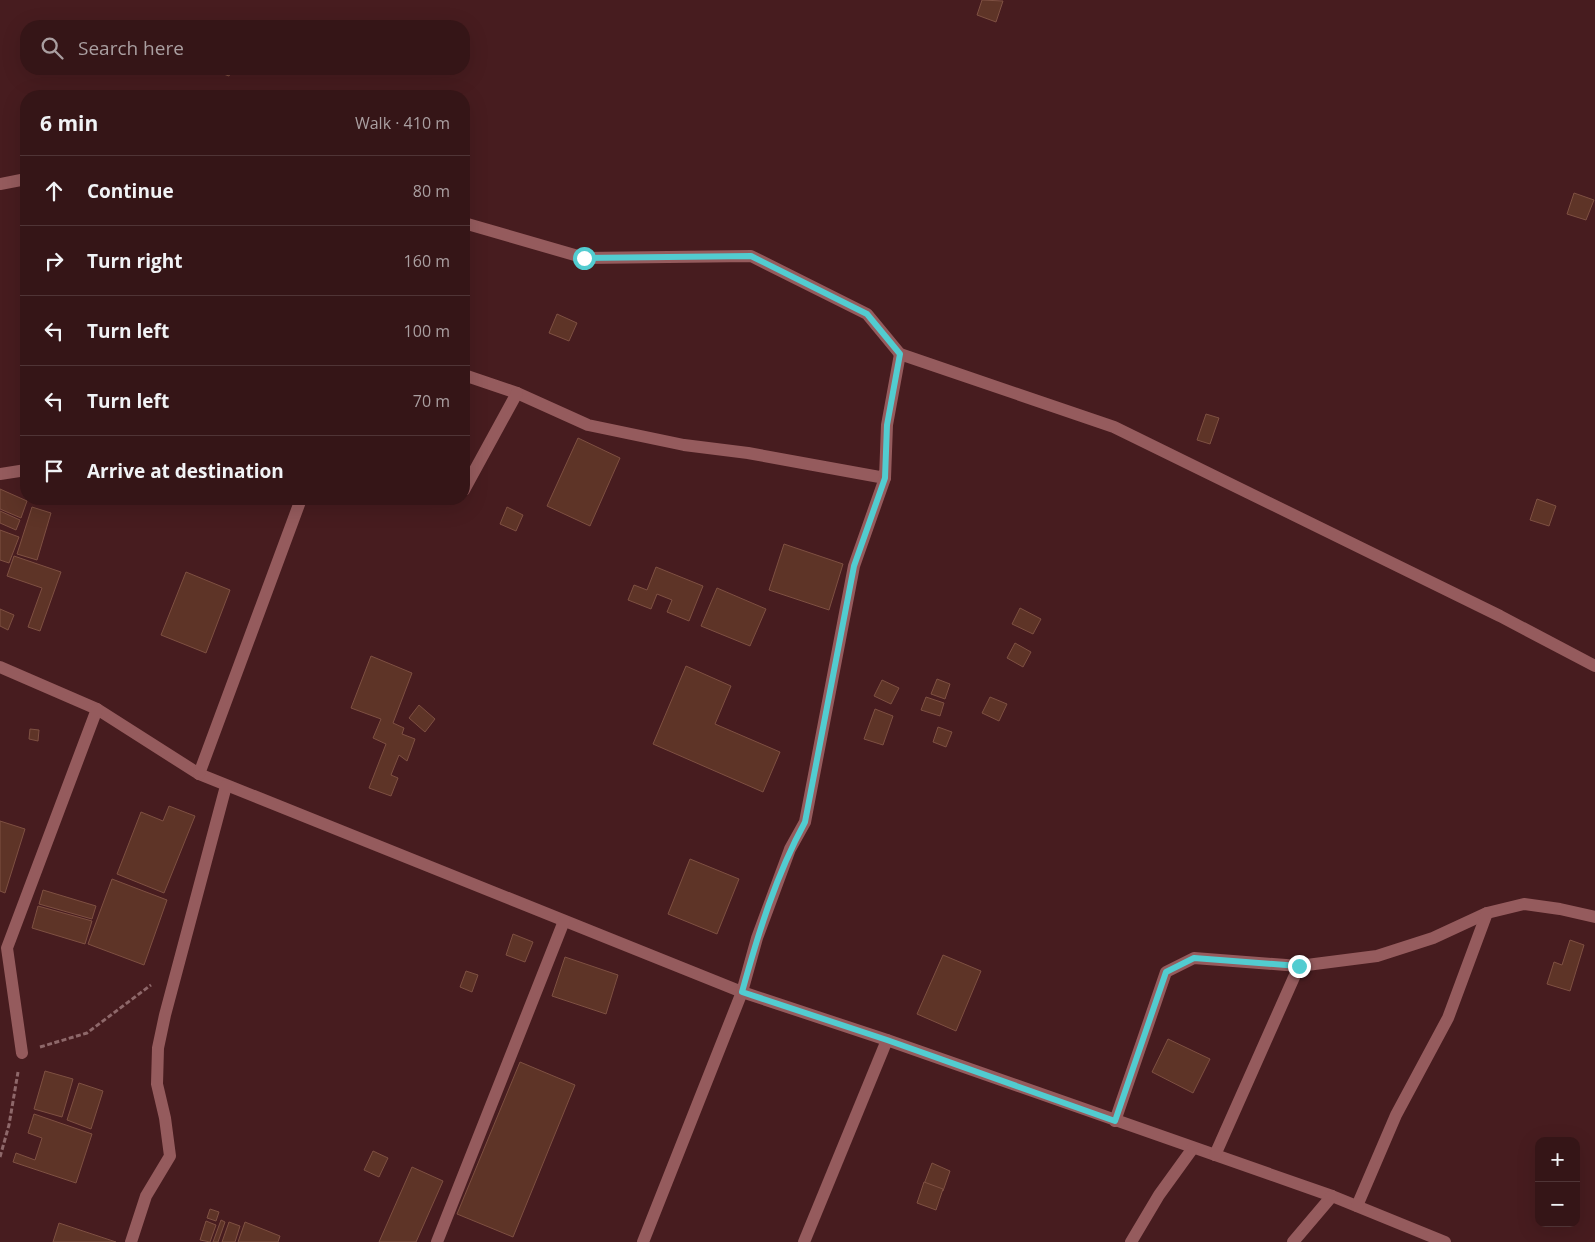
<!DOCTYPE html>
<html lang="en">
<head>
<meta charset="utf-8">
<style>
	:root { --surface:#351517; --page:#402224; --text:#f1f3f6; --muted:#aa9fa1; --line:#4f3436 }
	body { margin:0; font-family:"Open Sans",sans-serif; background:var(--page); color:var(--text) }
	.controls { position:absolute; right:15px; bottom:15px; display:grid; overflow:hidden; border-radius:10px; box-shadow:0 5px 20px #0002 }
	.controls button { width:45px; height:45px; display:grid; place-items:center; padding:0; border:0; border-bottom:1px solid var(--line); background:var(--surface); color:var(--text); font:25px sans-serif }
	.stop { position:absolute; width:15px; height:15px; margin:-11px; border:4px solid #52ccd0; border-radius:50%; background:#fff }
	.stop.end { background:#52ccd0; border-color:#fff; box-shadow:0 1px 5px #0008 }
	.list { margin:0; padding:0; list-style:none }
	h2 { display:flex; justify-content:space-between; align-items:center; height:65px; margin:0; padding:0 20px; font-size:21px }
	h2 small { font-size:16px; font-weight:400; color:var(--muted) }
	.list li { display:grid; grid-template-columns:32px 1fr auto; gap:15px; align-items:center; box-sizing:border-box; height:70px; padding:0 20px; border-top:1px solid var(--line) }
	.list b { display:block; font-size:19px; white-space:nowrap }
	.list em { font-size:16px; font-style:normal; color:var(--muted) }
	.icon { flex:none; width:28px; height:28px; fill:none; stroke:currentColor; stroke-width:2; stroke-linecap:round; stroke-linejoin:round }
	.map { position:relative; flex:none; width:1595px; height:1242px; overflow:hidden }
	.search { position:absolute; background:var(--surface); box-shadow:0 5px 20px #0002; left:20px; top:20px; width:450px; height:55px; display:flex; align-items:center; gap:12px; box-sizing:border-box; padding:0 18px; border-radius:20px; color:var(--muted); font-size:19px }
	.panel { position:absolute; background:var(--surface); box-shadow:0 5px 20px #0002; left:20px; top:90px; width:450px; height:415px; border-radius:20px }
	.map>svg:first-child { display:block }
	.building { fill:#5e3427; stroke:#7e5042 }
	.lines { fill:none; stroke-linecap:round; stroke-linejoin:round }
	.path { stroke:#8e686a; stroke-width:3; stroke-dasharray:5 2.5; stroke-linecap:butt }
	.minor { stroke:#955b5d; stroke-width:12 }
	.route { stroke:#52ccd0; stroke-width:6 }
</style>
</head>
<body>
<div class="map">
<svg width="1595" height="1242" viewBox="0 0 1595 1242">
	<rect width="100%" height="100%" fill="#471c1f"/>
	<g class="building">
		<polygon points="982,0 1003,1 996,22 977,15"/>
		<polygon points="210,69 232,69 229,76"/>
		<polygon points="1574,193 1594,200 1586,220 1567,214"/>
		<polygon points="557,314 577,323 569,341 549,333"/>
		<polygon points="1206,414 1219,418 1210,444 1197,440"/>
		<polygon points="578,438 620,458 590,526 547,506"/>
		<polygon points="0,489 27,501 21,518 0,509"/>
		<polygon points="1537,499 1556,506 1549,526 1530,520"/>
		<polygon points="32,507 51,513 37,560 17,554"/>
		<polygon points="507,507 523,515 516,531 500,524"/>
		<polygon points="0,511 20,520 16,530 0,523"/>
		<polygon points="0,530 19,537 9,563 0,560"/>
		<polygon points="784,544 843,564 829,610 769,590"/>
		<polygon points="14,556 61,572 40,631 28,627 42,588 7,576"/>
		<polygon points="656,567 703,586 689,621 667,612 672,600 657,594 651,609 628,600 634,585 647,590"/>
		<polygon points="186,572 230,590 206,653 161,635"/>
		<polygon points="717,588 766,609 750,646 701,626"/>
		<polygon points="1020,608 1041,619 1033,634 1012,624"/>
		<polygon points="0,609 14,615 8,630 0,626"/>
		<polygon points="1015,643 1031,652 1023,667 1007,658"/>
		<polygon points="371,656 412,673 393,723 404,728 402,734 415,739 407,761 399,755 391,775 398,778 391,796 369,788 386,744 373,738 381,719 351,708"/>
		<polygon points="686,666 731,686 715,724 780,752 763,792 653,744"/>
		<polygon points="937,679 950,684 945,699 931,694"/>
		<polygon points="882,680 899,688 891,704 874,696"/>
		<polygon points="926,697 944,703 940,716 921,710"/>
		<polygon points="990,697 1007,704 999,721 982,713"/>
		<polygon points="419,705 435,719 425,732 409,718"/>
		<polygon points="875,709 893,716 883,745 864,739"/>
		<polygon points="938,727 952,732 946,747 933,742"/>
		<polygon points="30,729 39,730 38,741 29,739"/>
		<polygon points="169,806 195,816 164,893 117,874 141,812 163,821"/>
		<polygon points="0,821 25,829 5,893 0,891"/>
		<polygon points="690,859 739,879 717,934 668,914"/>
		<polygon points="112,879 167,900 144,965 88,944"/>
		<polygon points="43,890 96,906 92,919 39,904"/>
		<polygon points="38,906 92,921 85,944 32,928"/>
		<polygon points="513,934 533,942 525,962 506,955"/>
		<polygon points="1570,940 1584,945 1570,991 1547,984 1554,962 1562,965"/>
		<polygon points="943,955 981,971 956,1031 917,1014"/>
		<polygon points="565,957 618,975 606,1014 552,996"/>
		<polygon points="466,971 478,975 472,992 460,987"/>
		<polygon points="1168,1039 1210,1059 1193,1093 1152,1072"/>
		<polygon points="520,1062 575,1085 513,1237 457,1214"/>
		<polygon points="45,1071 73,1079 62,1117 34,1109"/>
		<polygon points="79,1083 103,1091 91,1129 67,1120"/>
		<polygon points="34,1114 92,1134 76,1183 13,1162 16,1153 35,1160 42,1138 28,1133"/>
		<polygon points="373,1151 388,1158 379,1177 364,1170"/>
		<polygon points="932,1163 950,1171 943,1191 924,1184"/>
		<polygon points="412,1167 443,1181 416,1242 379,1242"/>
		<polygon points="924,1182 943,1189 936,1210 917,1203"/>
		<polygon points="210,1209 219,1212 216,1221 207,1218"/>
		<polygon points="221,1220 225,1222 218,1242 213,1242"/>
		<polygon points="206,1221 216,1225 210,1242 200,1240"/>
		<polygon points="229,1222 240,1226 235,1242 222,1242"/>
		<polygon points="245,1222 280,1236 278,1242 238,1242"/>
		<polygon points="59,1223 116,1242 53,1242"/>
	</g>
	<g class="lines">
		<g class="path">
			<polyline points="40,1047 87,1033 151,985"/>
			<polyline points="0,1157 9,1125 18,1072"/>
		</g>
		<g class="minor">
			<polyline points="0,184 26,179"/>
			<polyline points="464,223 585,258 751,256 867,314 900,354 1114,427 1500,616 1595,666"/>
			<polyline points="464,375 517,393 588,425 684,445 748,453 885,478 887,425 900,354"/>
			<polyline points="0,474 26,470"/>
			<polyline points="464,490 517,393"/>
			<polyline points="0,667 97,709 199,774 742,992 887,1040 1332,1196 1445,1242"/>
			<polyline points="199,774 301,499"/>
			<polyline points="22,1053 7,948 97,709"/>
			<polyline points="1115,1121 1166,972 1194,958 1299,966 1377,956 1433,938 1487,913 1524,904 1560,909 1595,917"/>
			<polyline points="1215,1155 1299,966"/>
			<polyline points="1357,1206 1396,1115 1448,1018 1487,913"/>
			<polyline points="131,1242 146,1196 170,1156 165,1118 157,1084 158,1048 165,1015 226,786"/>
			<polyline points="437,1242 564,921"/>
			<polyline points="643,1242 742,992 757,938 790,849 805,822 854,566 885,478"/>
			<polyline points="804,1242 887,1040"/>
			<polyline points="1131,1242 1159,1195 1193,1148"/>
			<polyline points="1293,1242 1332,1196"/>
		</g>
	</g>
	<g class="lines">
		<path class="route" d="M 584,258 L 751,256 L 867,314 L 900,354 L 887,425 L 885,478 L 854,566 L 805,822 C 776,875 758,934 742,992 L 887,1040 L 1115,1121 L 1166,972 L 1194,958 L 1299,966"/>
	</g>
</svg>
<div class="controls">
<button>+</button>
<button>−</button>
</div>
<div class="stop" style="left:584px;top:258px"></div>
<div class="stop end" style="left:1299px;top:966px"></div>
<div class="search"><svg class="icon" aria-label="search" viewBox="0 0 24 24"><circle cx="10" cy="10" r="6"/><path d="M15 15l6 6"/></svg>Search here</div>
<section class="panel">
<h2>6 min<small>Walk · 410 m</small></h2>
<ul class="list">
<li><svg class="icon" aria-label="ahead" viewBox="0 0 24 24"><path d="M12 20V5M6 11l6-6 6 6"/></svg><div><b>Continue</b></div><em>80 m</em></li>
<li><svg class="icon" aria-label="right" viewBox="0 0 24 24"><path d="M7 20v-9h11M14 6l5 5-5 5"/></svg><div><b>Turn right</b></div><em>160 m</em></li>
<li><svg class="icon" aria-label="left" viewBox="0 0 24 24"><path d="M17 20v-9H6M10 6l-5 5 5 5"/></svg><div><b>Turn left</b></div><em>100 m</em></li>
<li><svg class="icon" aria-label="left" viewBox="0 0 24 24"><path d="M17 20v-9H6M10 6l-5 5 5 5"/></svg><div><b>Turn left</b></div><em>70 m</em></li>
<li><svg class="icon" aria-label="arrive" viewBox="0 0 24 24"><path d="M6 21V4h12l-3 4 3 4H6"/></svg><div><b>Arrive at destination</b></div></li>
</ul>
</section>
</div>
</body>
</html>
